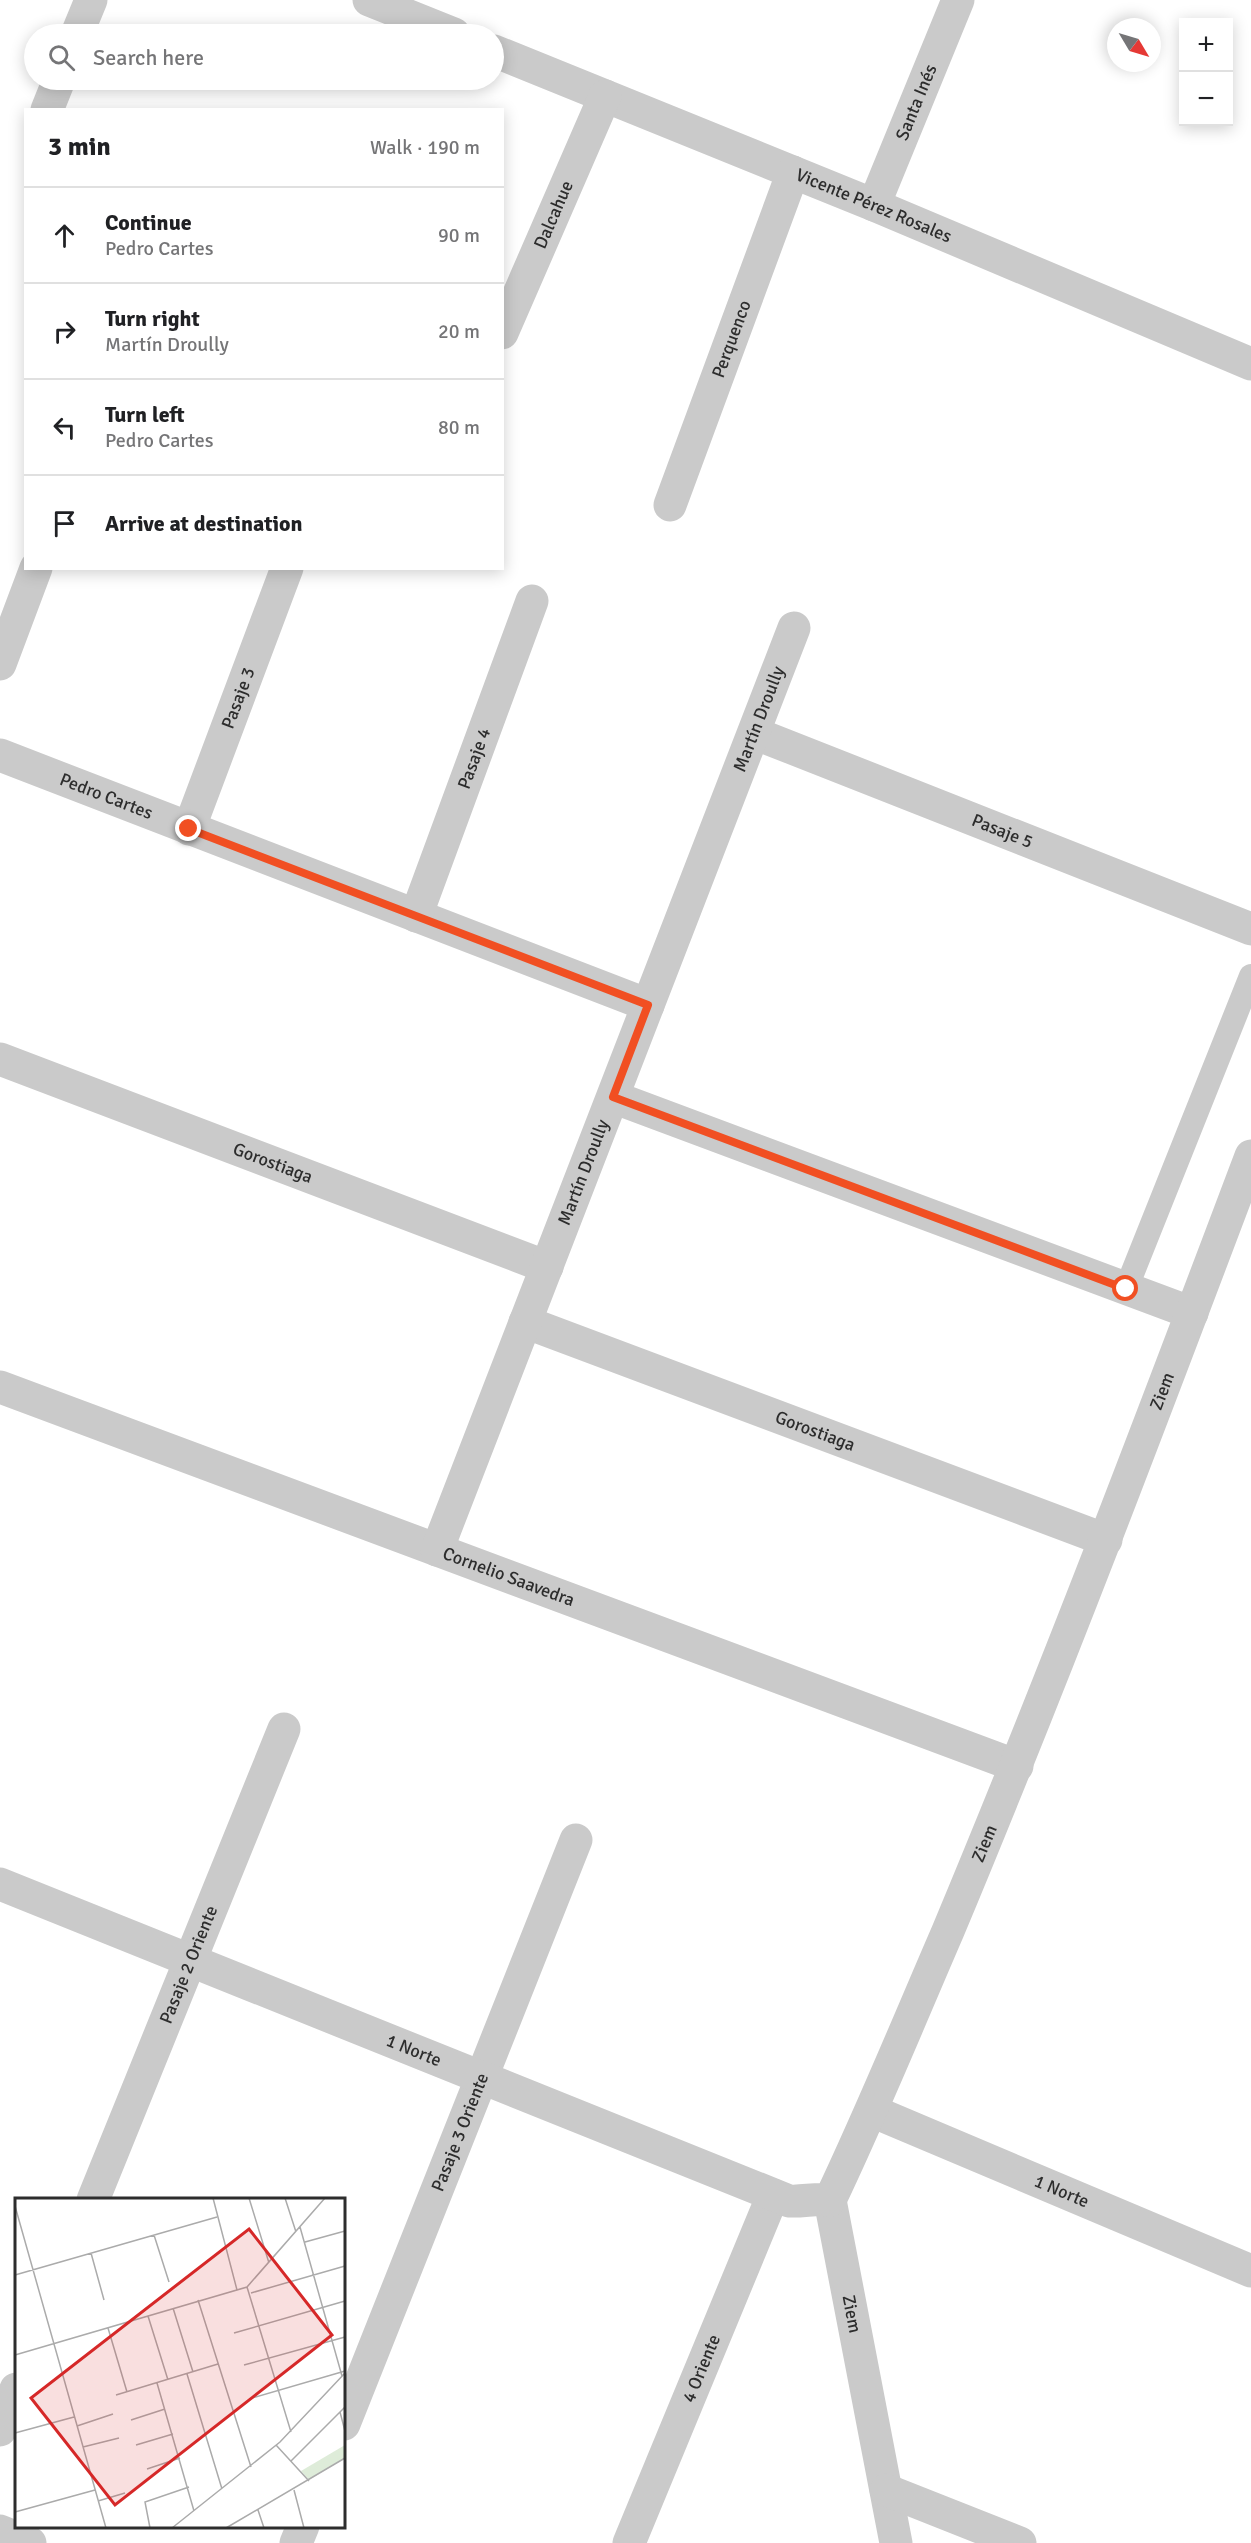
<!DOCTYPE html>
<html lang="en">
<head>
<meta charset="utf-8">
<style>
	:root { --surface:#fff; --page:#f6f6f6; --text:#202124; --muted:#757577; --line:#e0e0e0 }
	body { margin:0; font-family:Signika,sans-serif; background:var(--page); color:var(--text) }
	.controls { position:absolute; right:18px; top:18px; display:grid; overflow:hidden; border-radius:0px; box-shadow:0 3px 15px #0003 }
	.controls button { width:54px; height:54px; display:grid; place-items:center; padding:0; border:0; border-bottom:2px solid var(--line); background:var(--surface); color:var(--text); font:30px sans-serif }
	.compass { position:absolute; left:1107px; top:18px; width:54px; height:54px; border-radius:50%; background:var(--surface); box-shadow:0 3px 15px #0003; rotate:128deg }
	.stop { position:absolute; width:18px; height:18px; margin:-14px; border:4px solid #f14f22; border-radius:50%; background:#fff }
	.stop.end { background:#f14f22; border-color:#fff; box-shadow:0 2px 6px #0008 }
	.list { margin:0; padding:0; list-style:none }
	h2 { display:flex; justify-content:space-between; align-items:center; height:78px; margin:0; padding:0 24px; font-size:26px }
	h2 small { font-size:20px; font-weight:400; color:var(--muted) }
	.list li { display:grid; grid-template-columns:39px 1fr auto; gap:18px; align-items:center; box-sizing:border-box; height:96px; padding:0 24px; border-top:2px solid var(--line) }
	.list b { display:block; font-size:22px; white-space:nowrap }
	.list p { margin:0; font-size:20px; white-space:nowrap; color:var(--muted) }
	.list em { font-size:20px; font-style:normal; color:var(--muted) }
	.icon { flex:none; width:33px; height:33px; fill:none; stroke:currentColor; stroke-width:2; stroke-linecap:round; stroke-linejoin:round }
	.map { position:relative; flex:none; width:1251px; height:2543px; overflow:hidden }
	.search { position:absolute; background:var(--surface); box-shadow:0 3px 15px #0003; left:24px; top:24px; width:480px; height:66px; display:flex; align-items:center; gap:15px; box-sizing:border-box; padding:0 21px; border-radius:33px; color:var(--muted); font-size:22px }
	.panel { position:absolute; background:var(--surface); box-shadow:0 3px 15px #0003; left:24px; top:108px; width:480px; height:462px; border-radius:0px }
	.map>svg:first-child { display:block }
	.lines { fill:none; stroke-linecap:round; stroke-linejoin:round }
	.service { stroke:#cacaca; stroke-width:24 }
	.minor { stroke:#cacaca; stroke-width:33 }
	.tertiary { stroke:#cacaca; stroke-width:33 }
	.route { stroke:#f14f22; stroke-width:8 }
	.labels { text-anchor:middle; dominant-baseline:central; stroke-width:6; stroke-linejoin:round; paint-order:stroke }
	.street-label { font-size:18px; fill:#2d2d2d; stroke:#fff }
	.inset-road { fill:none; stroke:#ababab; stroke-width:1.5 }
	.view { fill:#d62828; fill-opacity:0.15; stroke:#d62828; stroke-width:3 }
	.inset-edge { fill:none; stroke:#2d2d2d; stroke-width:3 }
</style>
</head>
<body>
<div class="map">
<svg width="1251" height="2543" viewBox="0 0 1251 2543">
	<rect width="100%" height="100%" fill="#fff"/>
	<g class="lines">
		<polyline class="service" points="1126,1289 1251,976"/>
		<g class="minor">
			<polyline points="369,0 454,34"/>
			<polyline points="77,34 91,0"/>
			<path id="s1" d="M 494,51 L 874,205 L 1251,364"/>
			<polyline points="47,110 59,80"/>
			<path id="s2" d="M 874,205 L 958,0"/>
			<path id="s3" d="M 502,333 L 605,96"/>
			<path id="s4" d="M 670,505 L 793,172"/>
			<polyline points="0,664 36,568"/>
			<path id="s5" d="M 754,733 L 1251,929"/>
			<path id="s6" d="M 0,755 L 648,1005"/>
			<path id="s7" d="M 189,829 L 287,568"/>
			<path id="s8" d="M 416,916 L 532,601"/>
			<path id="s9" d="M 0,1059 L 547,1267"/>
			<polyline points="613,1097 1192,1313"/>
			<path id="s10" d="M 525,1322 L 1106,1540"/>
			<path id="s11" d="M 0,1387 L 1017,1766"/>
			<path id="s12" d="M 437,1550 L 794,628"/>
			<path id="s13" d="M 872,2111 L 1251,2271"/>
			<path id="s14" d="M 93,2200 L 284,1729"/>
			<path id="s15" d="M 830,2200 L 896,2543"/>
			<path id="s16" d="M 344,2424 L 576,1840"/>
			<polyline points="0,2430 16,2389"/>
			<polyline points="886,2490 1020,2543"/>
			<polyline points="0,2531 30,2543"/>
			<polyline points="296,2543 303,2526"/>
			<path id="s17" d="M 629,2543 L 773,2195"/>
		</g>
		<path class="tertiary" id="s18" d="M 0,1884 L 789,2201 C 803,2202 816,2198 830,2200 C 872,2112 909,2021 948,1931 C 1055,1675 1153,1416 1251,1156"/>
	</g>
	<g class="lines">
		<polyline class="route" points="189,829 648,1005 613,1097 1126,1289"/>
	</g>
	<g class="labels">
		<g class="street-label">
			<text stroke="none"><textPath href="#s2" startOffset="111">Santa Inés</textPath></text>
			<text stroke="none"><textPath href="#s1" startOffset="410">Vicente Pérez Rosales</textPath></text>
			<text stroke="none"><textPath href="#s3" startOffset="129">Dalcahue</textPath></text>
			<text stroke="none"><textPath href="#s4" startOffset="177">Perquenco</textPath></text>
			<text stroke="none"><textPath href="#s7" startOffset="140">Pasaje 3</textPath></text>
			<text stroke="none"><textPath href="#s12" startOffset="891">Martín Droully</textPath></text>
			<text stroke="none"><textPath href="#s8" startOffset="168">Pasaje 4</textPath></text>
			<text stroke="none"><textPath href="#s6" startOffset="114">Pedro Cartes</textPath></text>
			<text stroke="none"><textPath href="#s5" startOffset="267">Pasaje 5</textPath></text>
			<text stroke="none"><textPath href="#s9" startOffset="292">Gorostiaga</textPath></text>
			<text stroke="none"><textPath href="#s12" startOffset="405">Martín Droully</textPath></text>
			<text stroke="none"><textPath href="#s18" startOffset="1766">Ziem</textPath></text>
			<text stroke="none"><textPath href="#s10" startOffset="310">Gorostiaga</textPath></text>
			<text stroke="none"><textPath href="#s11" startOffset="543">Cornelio Saavedra</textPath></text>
			<text stroke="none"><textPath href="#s18" startOffset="1280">Ziem</textPath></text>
			<text stroke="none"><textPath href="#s14" startOffset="254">Pasaje 2 Oriente</textPath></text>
			<text stroke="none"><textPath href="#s18" startOffset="446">1 Norte</textPath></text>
			<text stroke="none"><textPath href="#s16" startOffset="314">Pasaje 3 Oriente</textPath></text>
			<text stroke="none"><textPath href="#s13" startOffset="206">1 Norte</textPath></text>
			<text stroke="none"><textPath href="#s15" startOffset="116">Ziem</textPath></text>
			<text stroke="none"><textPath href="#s17" startOffset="189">4 Oriente</textPath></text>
		</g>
	</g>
	<g transform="translate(15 2198)">
		<rect width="330" height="330" fill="#fff"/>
		<path d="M 330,247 L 330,260 L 294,282 L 286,273 Z" fill="#deecd9"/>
		<path class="inset-road" d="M 198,0 L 222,92M 234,0 L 254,65M 270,0 L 281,34M 0,8 L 91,330M 285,29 L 327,178M 139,37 L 154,84M 290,44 L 330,33M 76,55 L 89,102M 0,77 L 202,19M 232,89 L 276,234M 236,95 L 330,68M 183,102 L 236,269M 158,110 L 178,174M 133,118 L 153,182M 93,130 L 112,194M 219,135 L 330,103M 0,157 L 232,89 L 310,0M 229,167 L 330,139M 172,176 L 207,291M 142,185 L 179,313M 101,197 L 203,166M 237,200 L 330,173M 325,214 L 330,233M 116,222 L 150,211M 62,228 L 98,216M 0,235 L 59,219M 121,247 L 158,236M 261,247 L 294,283M 68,249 L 104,240M 276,263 L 330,209M 132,271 L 165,260M 279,292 L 289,330M 83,303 L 110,295M 243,312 L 249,330M 0,314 L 80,292M 135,330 L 130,304 L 174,289M 157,330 L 265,244 L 330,175M 211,330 L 330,260"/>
		<path class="view" d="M 234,31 L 317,137 L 100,307 L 16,200 Z"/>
		<rect width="330" height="330" class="inset-edge"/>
	</g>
</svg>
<div class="controls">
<button>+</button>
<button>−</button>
</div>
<svg class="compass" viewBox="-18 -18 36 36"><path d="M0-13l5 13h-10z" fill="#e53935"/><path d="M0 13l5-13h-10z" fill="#757577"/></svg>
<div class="stop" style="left:1126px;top:1289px"></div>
<div class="stop end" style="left:189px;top:829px"></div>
<div class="search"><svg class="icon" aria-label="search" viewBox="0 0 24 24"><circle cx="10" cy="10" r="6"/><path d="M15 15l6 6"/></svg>Search here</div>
<section class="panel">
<h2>3 min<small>Walk · 190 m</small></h2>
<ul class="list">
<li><svg class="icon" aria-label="ahead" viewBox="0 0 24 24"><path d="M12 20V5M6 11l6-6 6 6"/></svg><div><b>Continue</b><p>Pedro Cartes</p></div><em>90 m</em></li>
<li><svg class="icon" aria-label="right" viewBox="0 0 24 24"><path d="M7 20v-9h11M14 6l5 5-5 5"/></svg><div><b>Turn right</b><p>Martín Droully</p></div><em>20 m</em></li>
<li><svg class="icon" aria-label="left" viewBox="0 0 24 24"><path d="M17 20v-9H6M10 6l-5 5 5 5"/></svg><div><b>Turn left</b><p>Pedro Cartes</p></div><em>80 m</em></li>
<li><svg class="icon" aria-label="arrive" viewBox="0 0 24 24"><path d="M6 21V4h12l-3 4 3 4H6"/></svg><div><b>Arrive at destination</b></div></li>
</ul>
</section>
</div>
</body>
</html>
